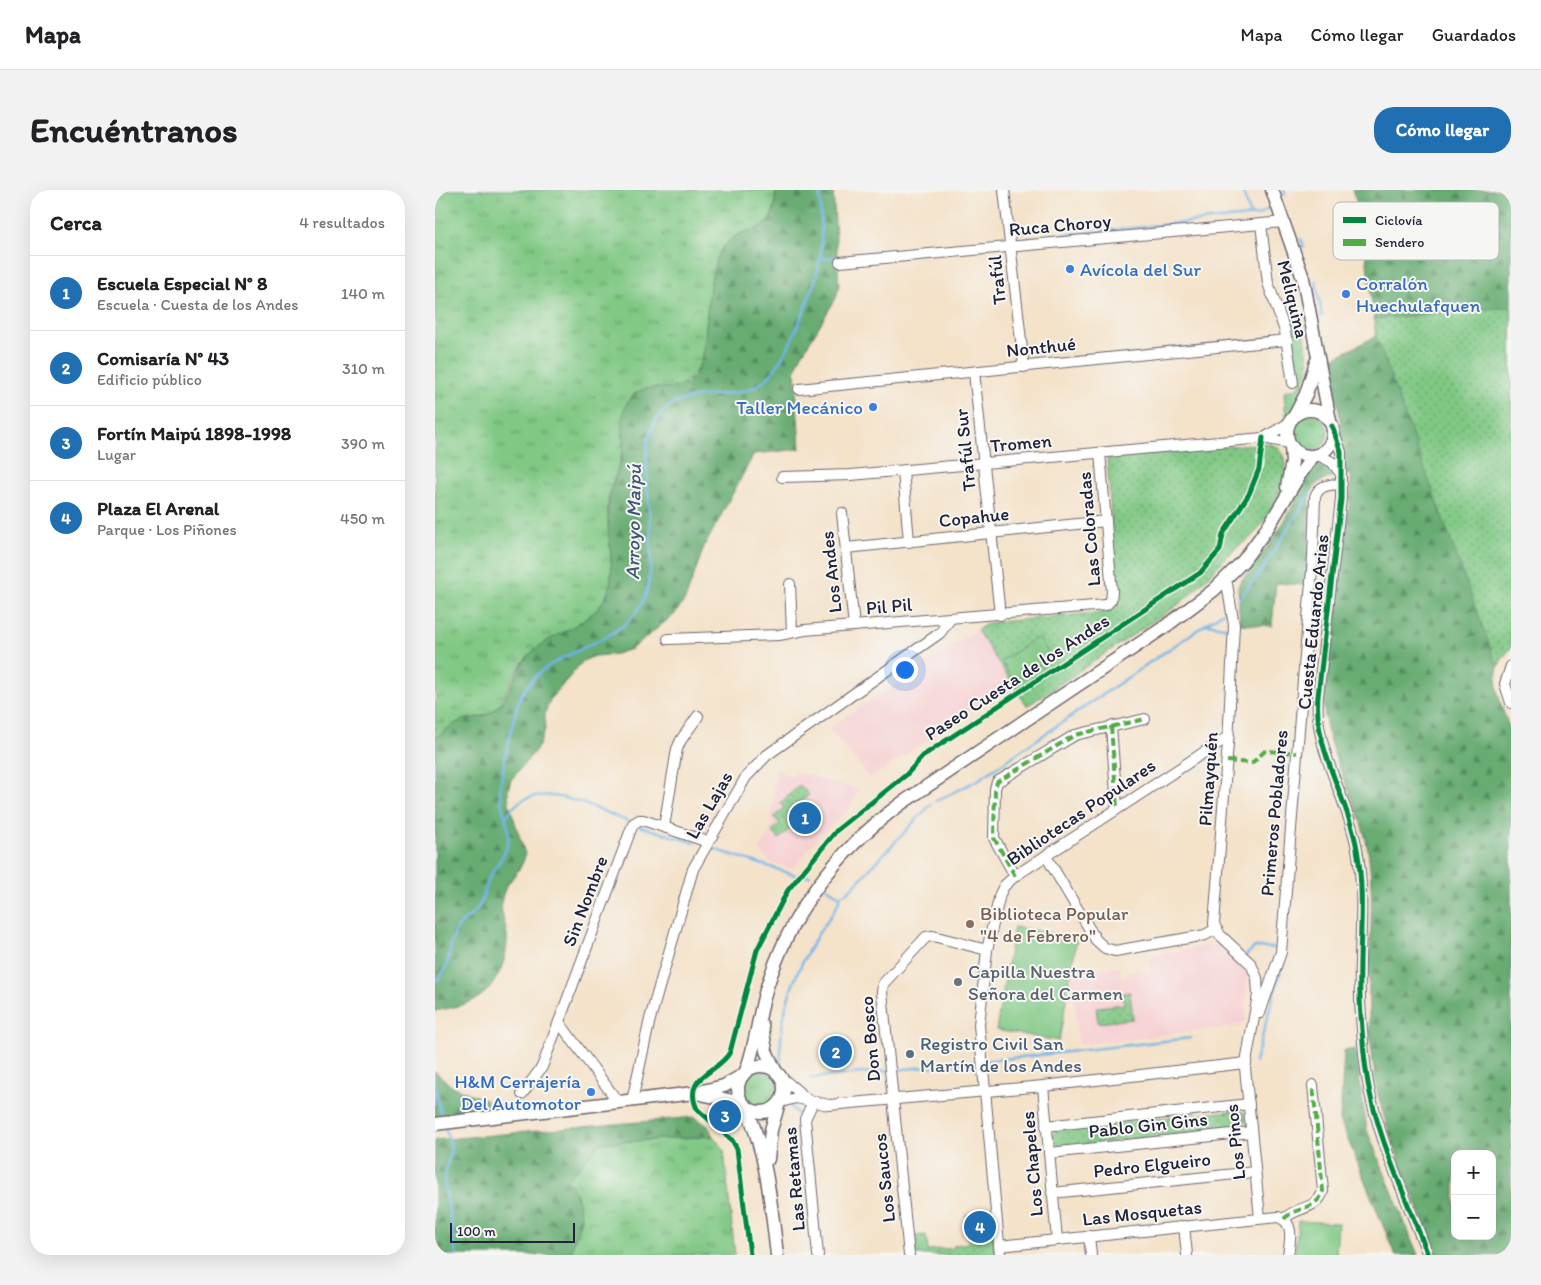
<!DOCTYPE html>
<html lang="es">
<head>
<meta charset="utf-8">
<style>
	:root { --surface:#fff; --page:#f2f2f2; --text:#202124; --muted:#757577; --line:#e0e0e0; --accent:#1f6fb2 }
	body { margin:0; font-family:Itim,sans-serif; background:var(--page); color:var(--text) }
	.controls { position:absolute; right:15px; bottom:15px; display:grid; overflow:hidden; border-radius:10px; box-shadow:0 5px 20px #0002 }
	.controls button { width:45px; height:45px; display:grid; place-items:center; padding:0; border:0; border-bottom:1px solid var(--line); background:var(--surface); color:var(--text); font:25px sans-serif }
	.scale { position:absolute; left:15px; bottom:12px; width:125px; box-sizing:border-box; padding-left:5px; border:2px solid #22223b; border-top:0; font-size:14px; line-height:18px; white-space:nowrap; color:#22223b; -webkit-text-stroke:4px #f6f6f2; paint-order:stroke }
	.you { position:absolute; left:469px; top:479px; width:18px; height:18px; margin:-12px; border:4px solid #fff; border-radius:50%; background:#1a73e8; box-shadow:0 0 0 8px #1a73e833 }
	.badge { display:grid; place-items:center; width:32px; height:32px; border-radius:50%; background:var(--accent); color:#fff; font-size:16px; font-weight:700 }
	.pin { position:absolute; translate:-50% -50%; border:2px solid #fff; box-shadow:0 1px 5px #0006 }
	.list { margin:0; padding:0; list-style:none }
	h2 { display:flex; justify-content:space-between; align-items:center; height:65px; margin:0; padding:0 20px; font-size:21px }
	h2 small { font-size:16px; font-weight:400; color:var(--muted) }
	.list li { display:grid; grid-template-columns:32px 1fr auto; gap:15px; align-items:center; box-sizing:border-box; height:75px; padding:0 20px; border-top:1px solid var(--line) }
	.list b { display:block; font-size:19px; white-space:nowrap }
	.list p { margin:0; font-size:16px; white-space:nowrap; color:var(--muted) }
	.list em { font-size:16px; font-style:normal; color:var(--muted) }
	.map { position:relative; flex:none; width:1076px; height:1065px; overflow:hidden; border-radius:20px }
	header { display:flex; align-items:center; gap:30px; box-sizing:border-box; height:70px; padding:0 25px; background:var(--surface); border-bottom:1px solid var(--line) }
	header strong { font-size:24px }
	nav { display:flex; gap:28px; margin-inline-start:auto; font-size:18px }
	.intro { display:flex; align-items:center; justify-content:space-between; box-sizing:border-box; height:120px; padding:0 30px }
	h1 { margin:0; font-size:35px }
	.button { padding:12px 22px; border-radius:20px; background:var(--accent); color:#fff; font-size:18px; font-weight:700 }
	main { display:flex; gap:30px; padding:0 30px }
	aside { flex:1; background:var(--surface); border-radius:20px; box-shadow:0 5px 20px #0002 }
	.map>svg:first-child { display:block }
	.built { fill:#f7cfd1 }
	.grass { fill:url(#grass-tufts); stroke:#517560 }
	.forest { fill:url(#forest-firs); stroke:#456756; fill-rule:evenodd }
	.park { fill:url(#park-dots); stroke:#517560 }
	.pitch { fill:#80c884; stroke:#517560 }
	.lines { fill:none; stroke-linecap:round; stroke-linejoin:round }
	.stream { stroke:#6fb5e6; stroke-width:2.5 }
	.minor-casing { stroke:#6c656d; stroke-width:12 }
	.major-casing { stroke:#6c656d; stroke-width:15 }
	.minor { stroke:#fff; stroke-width:10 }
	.major { stroke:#fff; stroke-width:12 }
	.quiet { stroke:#53aa46; stroke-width:4; stroke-dasharray:8 4; stroke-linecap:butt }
	.cycleway-casing { stroke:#f6f6f2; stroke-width:8 }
	.cycleway { stroke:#00873e; stroke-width:5 }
	.shop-dot { fill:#3f7fe0; stroke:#f6f6f2; stroke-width:2 }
	.education-dot { fill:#8d6e63; stroke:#f6f6f2; stroke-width:2 }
	.worship-dot { fill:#6b7280; stroke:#f6f6f2; stroke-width:2 }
	.service-dot { fill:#5c6f8a; stroke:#f6f6f2; stroke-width:2 }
	.labels { text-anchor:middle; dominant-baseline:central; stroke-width:4; stroke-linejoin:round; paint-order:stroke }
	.street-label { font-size:19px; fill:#22223b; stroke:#f6f6f2 }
	.shop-label { font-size:19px; fill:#366cbe; stroke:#f6f6f2; text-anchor:start }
	.education-label { font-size:19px; fill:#785e54; stroke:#f6f6f2; text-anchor:start }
	.worship-label { font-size:19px; fill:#5b616d; stroke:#f6f6f2; text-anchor:start }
	.service-label { font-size:19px; fill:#4e5e75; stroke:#f6f6f2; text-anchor:start }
	.water-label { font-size:20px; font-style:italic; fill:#3d5577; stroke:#f6f6f2 }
	.key { fill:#f6f6f2; stroke:#b6b6bb; stroke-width:1 }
	.key-label { font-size:14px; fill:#22223b }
</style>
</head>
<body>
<header>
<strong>Mapa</strong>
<nav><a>Mapa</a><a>Cómo llegar</a><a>Guardados</a></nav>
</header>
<div class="intro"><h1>Encuéntranos</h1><a class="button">Cómo llegar</a></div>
<main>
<aside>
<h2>Cerca<small>4 resultados</small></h2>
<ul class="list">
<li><span class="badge">1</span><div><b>Escuela Especial N° 8</b><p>Escuela · Cuesta de los Andes</p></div><em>140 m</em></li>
<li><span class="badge">2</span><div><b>Comisaría N° 43</b><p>Edificio público</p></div><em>310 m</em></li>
<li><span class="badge">3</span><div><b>Fortín Maipú 1898-1998</b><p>Lugar</p></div><em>390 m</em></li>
<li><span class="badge">4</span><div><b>Plaza El Arenal</b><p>Parque · Los Piñones</p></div><em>450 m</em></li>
</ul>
</aside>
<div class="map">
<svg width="1076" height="1065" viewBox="0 0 1076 1065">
	<defs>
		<pattern id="grass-tufts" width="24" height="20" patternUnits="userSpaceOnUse" patternTransform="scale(1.25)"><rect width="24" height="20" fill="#80c884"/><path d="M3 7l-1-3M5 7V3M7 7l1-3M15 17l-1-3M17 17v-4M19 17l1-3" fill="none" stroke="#68a26d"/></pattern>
		<pattern id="forest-firs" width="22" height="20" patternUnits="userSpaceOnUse" patternTransform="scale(1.25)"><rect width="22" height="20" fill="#68ac72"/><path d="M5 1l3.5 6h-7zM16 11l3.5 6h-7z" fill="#558c5f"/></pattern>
		<pattern id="park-dots" width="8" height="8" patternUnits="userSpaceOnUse" patternTransform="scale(1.25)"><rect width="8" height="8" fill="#80c884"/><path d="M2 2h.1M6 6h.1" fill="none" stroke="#68a26d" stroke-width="1.8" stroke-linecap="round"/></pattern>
	</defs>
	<rect width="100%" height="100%" fill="#f6f6f2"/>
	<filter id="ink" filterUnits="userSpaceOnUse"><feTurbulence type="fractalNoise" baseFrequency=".02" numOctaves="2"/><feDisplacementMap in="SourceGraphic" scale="10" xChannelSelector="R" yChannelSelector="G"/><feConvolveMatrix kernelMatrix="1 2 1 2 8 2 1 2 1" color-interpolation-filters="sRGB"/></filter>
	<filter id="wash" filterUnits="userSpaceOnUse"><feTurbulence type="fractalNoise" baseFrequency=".0096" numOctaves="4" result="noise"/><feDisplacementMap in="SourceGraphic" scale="20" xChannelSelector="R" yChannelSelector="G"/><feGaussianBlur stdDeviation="1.12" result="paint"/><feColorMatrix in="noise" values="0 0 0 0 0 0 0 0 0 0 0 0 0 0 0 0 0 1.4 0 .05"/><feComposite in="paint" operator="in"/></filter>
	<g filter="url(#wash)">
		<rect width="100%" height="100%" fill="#f4e2c9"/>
		<g class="built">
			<polygon points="542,440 577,494 435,588 394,538"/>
			<polygon points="341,580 358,587 361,582 423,600 415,617 384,646 357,679 334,672 325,660 336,638"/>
			<polygon points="783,754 813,784 810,831 803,836 644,855 637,782 685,777 686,787 693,786 693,782 707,780 708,784 716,783 714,766"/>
		</g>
		<g class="grass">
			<path d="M 0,0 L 341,0 C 340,57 306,26 285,62 C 273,83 272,134 269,160 C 260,202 233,199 197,207 C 185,224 190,237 188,257 C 186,276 175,293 173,312 C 171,338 181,377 174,399 C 163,435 117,441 93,466 C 78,481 74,504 60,520 L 0,548 Z"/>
			<polygon points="864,127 868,131 874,176 862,212 851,231 849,201 861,199 865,192 861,186 855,143 851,131"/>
			<circle cx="875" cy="243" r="18"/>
			<circle cx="326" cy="899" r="18"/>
			<polygon points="278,946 289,960 300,1065 135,1065 146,1028 131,990 166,953"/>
		</g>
		<g class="forest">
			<path d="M 341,0 L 398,0 L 404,97 L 401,108 L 365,168 L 360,181 L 365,259 L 319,264 L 269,357 L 250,410 L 239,425 L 196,459 L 181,464 L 160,466 L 148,471 L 115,510 L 110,523 L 110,539 L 104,556 L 76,590 L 73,600 L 74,613 L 90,664 C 89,680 70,691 67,708 C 64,721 71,733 72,746 C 73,766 64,792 47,805 C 35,815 15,818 0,821 L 0,548 C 9,541 17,534 28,530 C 38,527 49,528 57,522 C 78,507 79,477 99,460 C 123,440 164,432 174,399 C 181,377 171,344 173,320 C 174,298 186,279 188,258 C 189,242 184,228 192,213 C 215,176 254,227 269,160 C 272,134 273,83 285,62 C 306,26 340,57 341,0 Z"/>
			<path d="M 917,0 L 1076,0 L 1076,457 C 1049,484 1066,512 1076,543 L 1076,1065 L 1002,1065 C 983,1014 958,962 944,909 C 939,888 937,864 935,842 C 930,782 942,720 933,661 C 925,610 890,565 889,513 L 916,299 L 916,285 L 907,284 L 905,226 L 895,170 L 941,146 L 926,24 ZM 1020,964 L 1057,964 L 1057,1046 L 1020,1046 Z"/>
			<path d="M 884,273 L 893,275 L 901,285 L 882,293 L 875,304 L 871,395 L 841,393 L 837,436 L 805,434 L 803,397 L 805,392 C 825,366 849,338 861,308 C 866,295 871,279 884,273 Z"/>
			<polygon points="920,859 932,940 983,1065 960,1065 905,930 909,861"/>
			<polygon points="0,881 16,896 51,910 53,915 51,920 46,923 0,928"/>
			<polygon points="260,927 273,936 278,946 166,953 132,990 142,1004 146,1028 135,1065 0,1065 0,950"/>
		</g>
		<g class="park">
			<polygon points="1076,117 1076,457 1062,476 941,146 939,129"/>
			<path d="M 831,253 C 875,261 834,325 820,343 C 814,350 805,354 799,360 C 780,378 764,398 744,414 L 592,516 L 542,440 L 553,433 L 669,422 L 680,417 L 682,409 L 672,269 L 677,267 Z"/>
			<polygon points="365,595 374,605 356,620 365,630 344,649 337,641 345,634 339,627 349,618 345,613"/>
			<polygon points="695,802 698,829 663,833 661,817 689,814 688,803"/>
			<path d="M 805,920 C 814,925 812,935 803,938 L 627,957 C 618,955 615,946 622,939 Z"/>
			<polygon points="556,1022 561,1065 479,1065 477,1046 491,1045 493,1060 519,1058 519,1055 534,1053 531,1025"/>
		</g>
		<g class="pitch">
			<polygon points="603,447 616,467 579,491 566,471"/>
			<polygon points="579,737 642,748 624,851 561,840"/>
			<polygon points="863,1031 903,1033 901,1065 860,1065"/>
		</g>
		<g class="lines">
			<g class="stream">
				<polyline points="807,0 816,26"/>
				<polyline points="849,0 850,5"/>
				<polyline points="866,49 869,57"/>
				<polyline points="580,50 823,25 833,19"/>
				<polyline points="417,66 570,51"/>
				<polyline points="385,69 407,67"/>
				<polyline points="881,91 887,126"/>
				<polyline points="804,409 827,380 876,302"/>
				<polyline points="772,434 795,438"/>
				<polyline points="501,611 543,590 790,421"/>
				<path d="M 70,628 C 74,622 79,615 86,611 C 115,594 166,621 194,632"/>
				<polyline points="204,636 260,653"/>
				<polyline points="279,659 360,685"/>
				<polyline points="368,685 375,686"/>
				<polyline points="390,697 405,706"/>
				<polyline points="405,706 414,701 496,614"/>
				<polyline points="810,766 820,757 840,758"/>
				<path d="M 0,792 C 17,778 12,756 22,739 C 27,730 37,726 43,718 C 49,710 49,700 53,691 C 58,677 71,667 73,652 C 76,636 66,620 65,604 C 64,592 80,520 85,508 C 110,453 195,461 212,401 C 220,373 213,314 212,283 C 212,270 210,256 215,244 C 233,188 292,217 328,192 C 351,176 380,97 385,69 C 388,47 385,22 385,0"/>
				<path d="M 346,871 C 343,826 359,783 382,746 C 389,733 403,720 405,706"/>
				<polyline points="551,871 756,848"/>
				<polyline points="820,872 849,768"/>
				<polyline points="460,880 541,872"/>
				<polyline points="440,882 451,881"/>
				<polyline points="376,888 438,882"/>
				<polyline points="0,894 7,929"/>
				<polyline points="355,916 363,924 369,926"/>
				<polyline points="10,936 16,958 9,990 21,1065"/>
			</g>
		</g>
	</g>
	<g filter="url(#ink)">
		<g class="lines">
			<defs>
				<g id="minor">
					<polyline points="569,0 589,177"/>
					<polyline points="826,34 833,93 850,141 858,193"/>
					<polyline points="405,72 849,32"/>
					<polyline points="539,182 565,425"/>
					<polyline points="364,199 852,150"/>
					<path d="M 897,236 L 906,262 L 906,309 L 883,506 C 878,559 913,607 922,659 C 932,715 921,770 926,826 C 928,854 930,884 937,912 C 950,964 974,1015 993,1065"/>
					<polyline points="829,248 854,233"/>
					<polyline points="883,265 897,272 906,284"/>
					<polyline points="468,281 474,352"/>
					<polyline points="347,287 416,285 828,248 854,253"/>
					<polyline points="407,323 419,436"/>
					<polyline points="411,358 671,331"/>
					<polyline points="791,388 799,435 793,553 779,734 785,745 816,774 822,788 823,805 810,878 825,1028"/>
					<polyline points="355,394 357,442"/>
					<polyline points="233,449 344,445 370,440 671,415 676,410 677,402 665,263"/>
					<polyline points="1076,476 1070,494 1076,513"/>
					<polyline points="676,536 682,617"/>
					<polyline points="229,637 242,559 246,550 263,526"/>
					<polyline points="611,666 661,750 670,758 680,761 770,745 781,739"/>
					<polyline points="580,686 559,648 560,599 562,592 640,545 710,529"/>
					<path d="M 825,823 L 846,762 L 878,367 L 880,307 C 884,294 895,295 907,294"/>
					<polyline points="124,832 183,912"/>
					<polyline points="346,887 372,909"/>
					<polyline points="608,896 622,1050"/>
					<polyline points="87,904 107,877 198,634 204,630 208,630 273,652"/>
					<polyline points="197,911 215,829 258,679 311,587 332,565 505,443 516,428"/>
					<polyline points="346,912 361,908 394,915 608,896 811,873"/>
					<polyline points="378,912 370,929 383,1065"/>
					<polyline points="611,936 814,914"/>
					<polyline points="614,963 816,942"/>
					<polyline points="617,1003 820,982"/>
					<path d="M 849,1029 C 861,1016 883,1020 888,1001 L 878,895"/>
					<polyline points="749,1036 752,1065"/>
					<polyline points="654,1046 656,1065"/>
					<path d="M 564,1056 L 843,1027 C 860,1032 855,1051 853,1065"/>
					<polyline points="474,1065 447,802 448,794 491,747 498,746 552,760"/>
					<polyline points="565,1065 544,835 552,760 565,704 569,696 580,686 794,546"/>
				</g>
				<g id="major">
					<polyline points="837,0 868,88 895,231"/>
					<circle cx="875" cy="243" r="23"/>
					<polyline points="860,225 871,204 881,172"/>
					<polyline points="852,297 857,272 856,257"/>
					<polyline points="327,835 331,861 340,880"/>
					<circle cx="326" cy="899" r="23"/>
					<path d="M 311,881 C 321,855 323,827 331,800 C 355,721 401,661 467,613 L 731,436 L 779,400 L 808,371 L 833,337 L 865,284 L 878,266"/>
					<polyline points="266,904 307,913"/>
					<path d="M 311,917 C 332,965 336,1014 342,1065"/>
					<polyline points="0,934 259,903 289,896 308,885"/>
					<polyline points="333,969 336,940 343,916"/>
				</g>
			</defs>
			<use href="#minor" class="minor-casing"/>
			<use href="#major" class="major-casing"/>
			<use href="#minor" class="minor"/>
			<use href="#major" class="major"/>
			<g class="quiet">
				<polyline points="676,536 682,617"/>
				<polyline points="792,571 817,573 830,561 862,563"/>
				<polyline points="580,686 559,648 560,599 562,592 640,545 710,529"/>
				<path d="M 849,1029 C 861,1016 883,1020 888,1001 L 878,895"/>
			</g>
			<defs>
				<g id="cycleway">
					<path d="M 897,236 L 906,262 L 906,309 L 883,506 C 878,559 913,607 922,659 C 932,715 921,770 926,826 C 928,854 930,884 937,912 C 950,964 974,1015 993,1065"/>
					<path d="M 315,1065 L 302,959 L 297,950 L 262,919 C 247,885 283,884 295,862 L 322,760 L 353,700 L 402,640 L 471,585 L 489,565 L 765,383 L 785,360 L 788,344 L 814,304 L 824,279 L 828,248"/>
				</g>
			</defs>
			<use href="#cycleway" class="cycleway-casing"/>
			<use href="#cycleway" class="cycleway"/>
		</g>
	</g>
	<g class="shop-dot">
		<circle cx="635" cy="79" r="5"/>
		<circle cx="911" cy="104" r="5"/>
		<circle cx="438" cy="217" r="5"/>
		<circle cx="156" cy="902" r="5"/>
	</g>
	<circle class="education-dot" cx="535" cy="734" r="5"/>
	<circle class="worship-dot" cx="523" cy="792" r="5"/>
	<circle class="service-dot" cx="475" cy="864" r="5"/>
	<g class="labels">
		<g class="street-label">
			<text transform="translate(625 35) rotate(-5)">Ruca Choroy</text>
			<text transform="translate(562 90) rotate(-96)">Trafúl</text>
			<text transform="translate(858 109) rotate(76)">Meliquina</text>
			<text transform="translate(606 157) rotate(-6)">Nonthué</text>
			<text transform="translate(586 253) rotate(-5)">Tromen</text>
			<text transform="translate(530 260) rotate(-96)">Trafúl Sur</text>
			<text transform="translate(539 327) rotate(-6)">Copahue</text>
			<text transform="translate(654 339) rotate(-95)">Las Coloradas</text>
			<text transform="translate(396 382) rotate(-96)">Los Andes</text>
			<text transform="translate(454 416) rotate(-5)">Pil Pil</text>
			<text transform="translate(878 432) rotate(-84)">Cuesta Eduardo Arias</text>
			<text transform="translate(582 487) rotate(-33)">Paseo Cuesta de los Andes</text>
			<text transform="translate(773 589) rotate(-86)">Pilmayquén</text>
			<text transform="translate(274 615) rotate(-60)">Las Lajas</text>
			<text transform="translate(646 622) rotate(-34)">Bibliotecas Populares</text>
			<text transform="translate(839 623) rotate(-85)">Primeros Pobladores</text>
			<text transform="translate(150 711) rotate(-69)">Sin Nombre</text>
			<text transform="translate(435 849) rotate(-95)">Don Bosco</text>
			<text transform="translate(713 935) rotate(-6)">Pablo Gin Gins</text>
			<text transform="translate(800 952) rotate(-96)">Los Pinos</text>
			<text transform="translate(597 974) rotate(-95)">Los Chapeles</text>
			<text transform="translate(717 975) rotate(-6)">Pedro Elgueiro</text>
			<text transform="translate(449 988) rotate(-96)">Los Saucos</text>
			<text transform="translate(359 989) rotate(-95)">Las Retamas</text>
			<text transform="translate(707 1023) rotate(-6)">Las Mosquetas</text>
		</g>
		<g class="shop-label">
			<text x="645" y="79">Avícola del Sur</text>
			<text x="921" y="93">Corralón<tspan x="921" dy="22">Huechulafquen</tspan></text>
			<text x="428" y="217" text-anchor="end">Taller Mecánico</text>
			<text x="146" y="891" text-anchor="end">H&amp;M Cerrajería<tspan x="146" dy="22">Del Automotor</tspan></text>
		</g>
		<g class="education-label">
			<text x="545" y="723">Biblioteca Popular<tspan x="545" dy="22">"4 de Febrero"</tspan></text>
		</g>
		<g class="worship-label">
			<text x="533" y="781">Capilla Nuestra<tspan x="533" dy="22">Señora del Carmen</tspan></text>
		</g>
		<g class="service-label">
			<text x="485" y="853">Registro Civil San<tspan x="485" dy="22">Martín de los Andes</tspan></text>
		</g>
		<g class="water-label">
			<text transform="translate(198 332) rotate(-89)">Arroyo Maipú</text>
		</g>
	</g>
	<rect x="898" y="12" width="166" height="58" rx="8" class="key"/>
	<rect x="908" y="27" width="23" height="6" fill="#00873e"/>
	<rect x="908" y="49" width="23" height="7" fill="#53aa46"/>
	<g class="key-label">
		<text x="940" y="35">Ciclovía</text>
		<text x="940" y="57">Sendero</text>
	</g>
</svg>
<div class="controls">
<button>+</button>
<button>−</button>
</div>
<div class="scale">100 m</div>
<div class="you"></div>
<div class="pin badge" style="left:370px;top:628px">1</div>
<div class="pin badge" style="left:401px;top:862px">2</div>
<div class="pin badge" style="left:290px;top:926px">3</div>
<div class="pin badge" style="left:545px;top:1037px">4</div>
</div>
</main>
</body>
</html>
